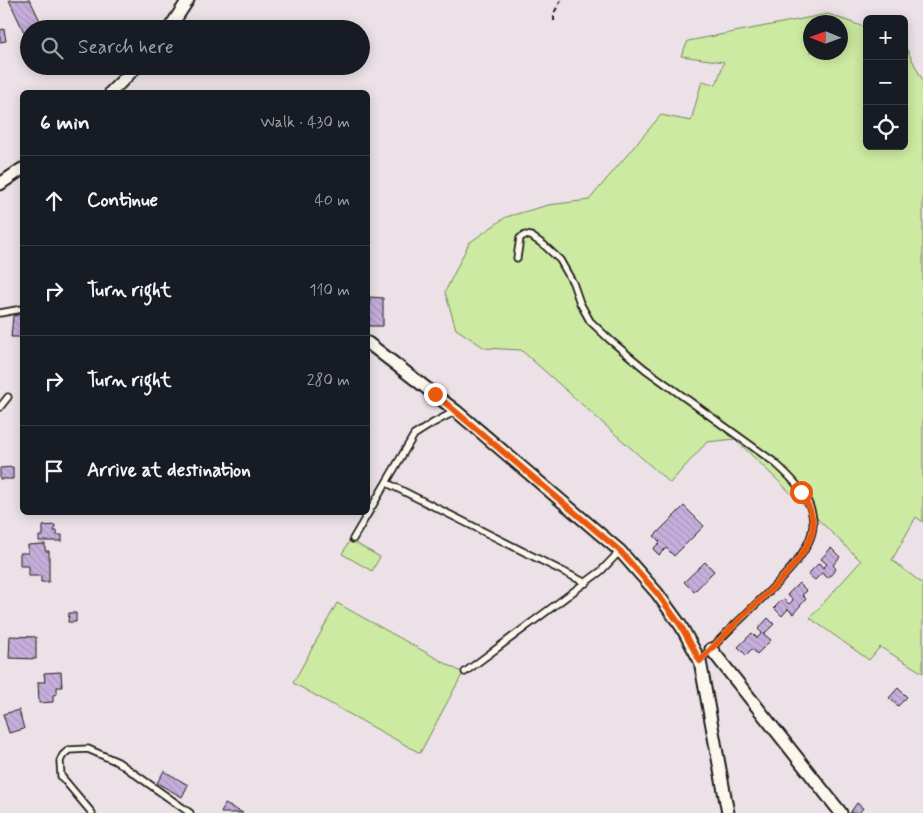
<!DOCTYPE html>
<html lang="en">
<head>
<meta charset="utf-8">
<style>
	:root { --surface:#171b24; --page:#20242c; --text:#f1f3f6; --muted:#9ea1a6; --line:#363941 }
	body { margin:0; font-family:Mynerve,sans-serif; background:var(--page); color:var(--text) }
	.controls { position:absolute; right:15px; top:15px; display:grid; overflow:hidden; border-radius:8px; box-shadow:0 2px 12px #0003 }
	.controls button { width:45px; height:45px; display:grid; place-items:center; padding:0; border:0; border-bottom:1px solid var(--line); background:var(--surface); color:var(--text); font:25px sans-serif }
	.compass { position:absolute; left:803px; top:15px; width:45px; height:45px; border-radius:50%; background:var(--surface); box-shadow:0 2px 12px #0003; rotate:271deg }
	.stop { position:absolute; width:15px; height:15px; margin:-11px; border:4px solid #ea580c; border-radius:50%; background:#fff }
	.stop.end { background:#ea580c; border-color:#fff; box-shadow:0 1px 5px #0008 }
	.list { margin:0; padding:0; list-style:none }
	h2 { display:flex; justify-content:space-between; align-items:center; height:65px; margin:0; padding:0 20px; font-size:21px }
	h2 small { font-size:16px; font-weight:400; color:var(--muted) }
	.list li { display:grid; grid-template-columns:32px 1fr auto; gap:15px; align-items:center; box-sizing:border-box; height:90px; padding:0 20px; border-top:1px solid var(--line) }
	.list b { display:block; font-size:19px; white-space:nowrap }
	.list em { font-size:16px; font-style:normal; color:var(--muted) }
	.icon { flex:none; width:28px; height:28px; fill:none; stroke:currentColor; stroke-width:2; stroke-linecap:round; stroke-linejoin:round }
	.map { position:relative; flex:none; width:923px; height:813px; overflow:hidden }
	.search { position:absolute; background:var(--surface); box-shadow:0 2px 12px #0003; left:20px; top:20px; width:350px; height:55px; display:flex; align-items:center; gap:12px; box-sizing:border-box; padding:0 18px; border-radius:28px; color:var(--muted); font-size:19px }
	.panel { position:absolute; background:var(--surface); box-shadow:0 2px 12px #0003; left:20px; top:90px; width:350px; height:425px; border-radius:8px }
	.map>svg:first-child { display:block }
	.green { fill:#cceaa1; stroke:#74835e; fill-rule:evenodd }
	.building { fill:url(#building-back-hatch); stroke:#1c1c1c }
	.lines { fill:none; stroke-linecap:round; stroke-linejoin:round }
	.service-casing { stroke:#1c1c1c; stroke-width:9 }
	.minor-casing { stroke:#1c1c1c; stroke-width:15 }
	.path { stroke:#1c1c1c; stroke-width:2; stroke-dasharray:5 4; stroke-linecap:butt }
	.service { stroke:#fbf7ec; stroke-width:5.5 }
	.minor { stroke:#fbf7ec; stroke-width:11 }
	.route { stroke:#ea580c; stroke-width:6 }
</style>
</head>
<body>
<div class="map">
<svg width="923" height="813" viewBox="0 0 923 813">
	<defs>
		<pattern id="building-back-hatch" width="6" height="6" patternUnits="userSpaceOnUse" patternTransform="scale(1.25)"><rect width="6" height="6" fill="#c7aedc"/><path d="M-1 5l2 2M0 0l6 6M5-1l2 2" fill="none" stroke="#aa95bc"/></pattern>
	</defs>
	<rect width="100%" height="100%" fill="#ebe1e7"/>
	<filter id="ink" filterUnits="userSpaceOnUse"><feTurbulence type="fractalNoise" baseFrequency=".02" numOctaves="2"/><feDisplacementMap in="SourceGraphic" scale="10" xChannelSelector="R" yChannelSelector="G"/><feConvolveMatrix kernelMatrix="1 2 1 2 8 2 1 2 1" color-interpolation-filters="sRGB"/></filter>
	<g filter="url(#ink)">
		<g class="green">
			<path d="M 828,14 L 867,28 L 867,146 L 904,146 L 904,44 L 923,81 L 923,522 L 916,517 L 892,560 L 923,584 L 923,673 L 880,647 L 869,660 L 810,618 L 861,561 L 735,439 L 707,442 L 670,483 L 521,350 L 485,348 L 456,329 L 445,292 L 469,243 L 506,217 L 548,205 L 589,200 L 661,115 L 691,121 L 702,81 L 716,85 L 724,62 L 681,56 L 688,41 ZM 810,22 L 840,22 L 840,52 L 810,52 Z"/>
			<polygon points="350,540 380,557 372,571 342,554"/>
			<polygon points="337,603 463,673 420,753 293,683"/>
		</g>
		<g class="building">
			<polygon points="9,0 30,0 44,29 29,29 29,43"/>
			<polygon points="4,29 6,41 0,42 0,30"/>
			<polygon points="370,297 383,298 383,326 369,326"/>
			<polygon points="22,314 22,337 11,337 13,316"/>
			<polygon points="13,467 13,479 0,479 0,468"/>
			<polygon points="684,506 704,526 674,556 666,548 659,555 653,549 660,542 654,536"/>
			<polygon points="55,525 54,531 57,531 57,535 62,535 62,541 39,541 39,536 43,536 43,526"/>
			<polygon points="45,544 45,551 49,551 49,582 41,582 41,576 29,576 29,566 20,566 20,553 28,553 28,545"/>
			<polygon points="831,548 840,557 833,565 836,569 828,578 822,573 815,580 808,574 819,563 823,568 827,564 821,559"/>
			<polygon points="705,562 714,571 694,592 684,582"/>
			<polygon points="799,583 807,591 802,595 806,599 793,614 788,609 782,616 774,608 783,599 789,604 793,600 787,595"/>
			<polygon points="69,613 76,613 76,622 68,622"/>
			<polygon points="768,618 774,624 764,634 771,640 757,654 752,649 746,655 738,647 752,633 757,638 762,633 758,629"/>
			<polygon points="10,636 36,637 36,659 9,658"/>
			<polygon points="61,672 62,687 57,687 57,694 53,695 53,702 39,703 38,682 45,682 44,673"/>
			<polygon points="898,688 907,697 898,706 889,698"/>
			<polygon points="19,710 24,729 9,733 3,714"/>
			<polygon points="164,771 188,785 182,797 157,783"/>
			<polygon points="857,803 863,808 859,813 850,813"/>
			<polygon points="225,804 243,813 221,813"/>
		</g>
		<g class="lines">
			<defs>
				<g id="service">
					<path d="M 517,258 L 520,238 L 525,235 L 531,236 L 544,245 L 560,260 L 573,283 L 580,303 L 590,321 L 610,340 L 645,369 L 774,462 C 792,478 814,499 813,525 C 812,556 765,594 745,615 C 729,630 714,645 700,661"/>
					<polyline points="0,313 22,309"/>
					<polyline points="0,407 8,397"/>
					<polyline points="387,483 586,583"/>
					<polyline points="353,539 414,435 433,423 456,411"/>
					<polyline points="465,672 601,571 620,551"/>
					<polyline points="92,813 61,776 60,761 63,755 69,750 88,749 118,762 190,813"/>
				</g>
				<g id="minor">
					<polyline points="169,29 188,0"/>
					<polyline points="111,92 137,66"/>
					<polyline points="0,184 22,169"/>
					<polyline points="368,343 456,411 620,551 657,593 681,626 700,661 728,813"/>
					<polyline points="711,649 841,813"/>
				</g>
			</defs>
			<use href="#service" class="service-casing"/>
			<use href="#minor" class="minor-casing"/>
			<polyline class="path" points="554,21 554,13 561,0"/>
			<use href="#service" class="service"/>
			<use href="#minor" class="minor"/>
		</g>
	</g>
	<g class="lines" filter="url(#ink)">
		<path class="route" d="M 435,394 L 620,551 L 657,593 L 681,626 L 700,661 C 714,645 730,630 745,614 C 766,594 809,558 813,528 C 814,514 807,503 801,492"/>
	</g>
</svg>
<div class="controls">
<button>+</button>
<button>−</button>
<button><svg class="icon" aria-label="locate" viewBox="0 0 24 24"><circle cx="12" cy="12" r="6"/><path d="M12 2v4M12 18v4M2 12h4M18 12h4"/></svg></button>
</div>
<svg class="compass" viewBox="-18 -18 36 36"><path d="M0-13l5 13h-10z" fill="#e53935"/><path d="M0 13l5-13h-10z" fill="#9ea1a6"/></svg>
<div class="stop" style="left:801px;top:492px"></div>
<div class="stop end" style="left:435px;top:394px"></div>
<div class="search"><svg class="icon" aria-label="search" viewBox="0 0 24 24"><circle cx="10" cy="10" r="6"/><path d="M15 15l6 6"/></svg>Search here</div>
<section class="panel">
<h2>6 min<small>Walk · 430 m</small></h2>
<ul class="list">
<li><svg class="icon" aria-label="ahead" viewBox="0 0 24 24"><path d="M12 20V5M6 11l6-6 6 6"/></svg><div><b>Continue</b></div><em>40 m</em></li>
<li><svg class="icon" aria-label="right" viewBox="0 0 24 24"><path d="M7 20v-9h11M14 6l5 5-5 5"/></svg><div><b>Turn right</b></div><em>110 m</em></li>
<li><svg class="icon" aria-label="right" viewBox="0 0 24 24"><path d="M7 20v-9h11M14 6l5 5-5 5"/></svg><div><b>Turn right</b></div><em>280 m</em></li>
<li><svg class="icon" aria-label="arrive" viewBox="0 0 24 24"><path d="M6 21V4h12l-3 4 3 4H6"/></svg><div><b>Arrive at destination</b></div></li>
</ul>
</section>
</div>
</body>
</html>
